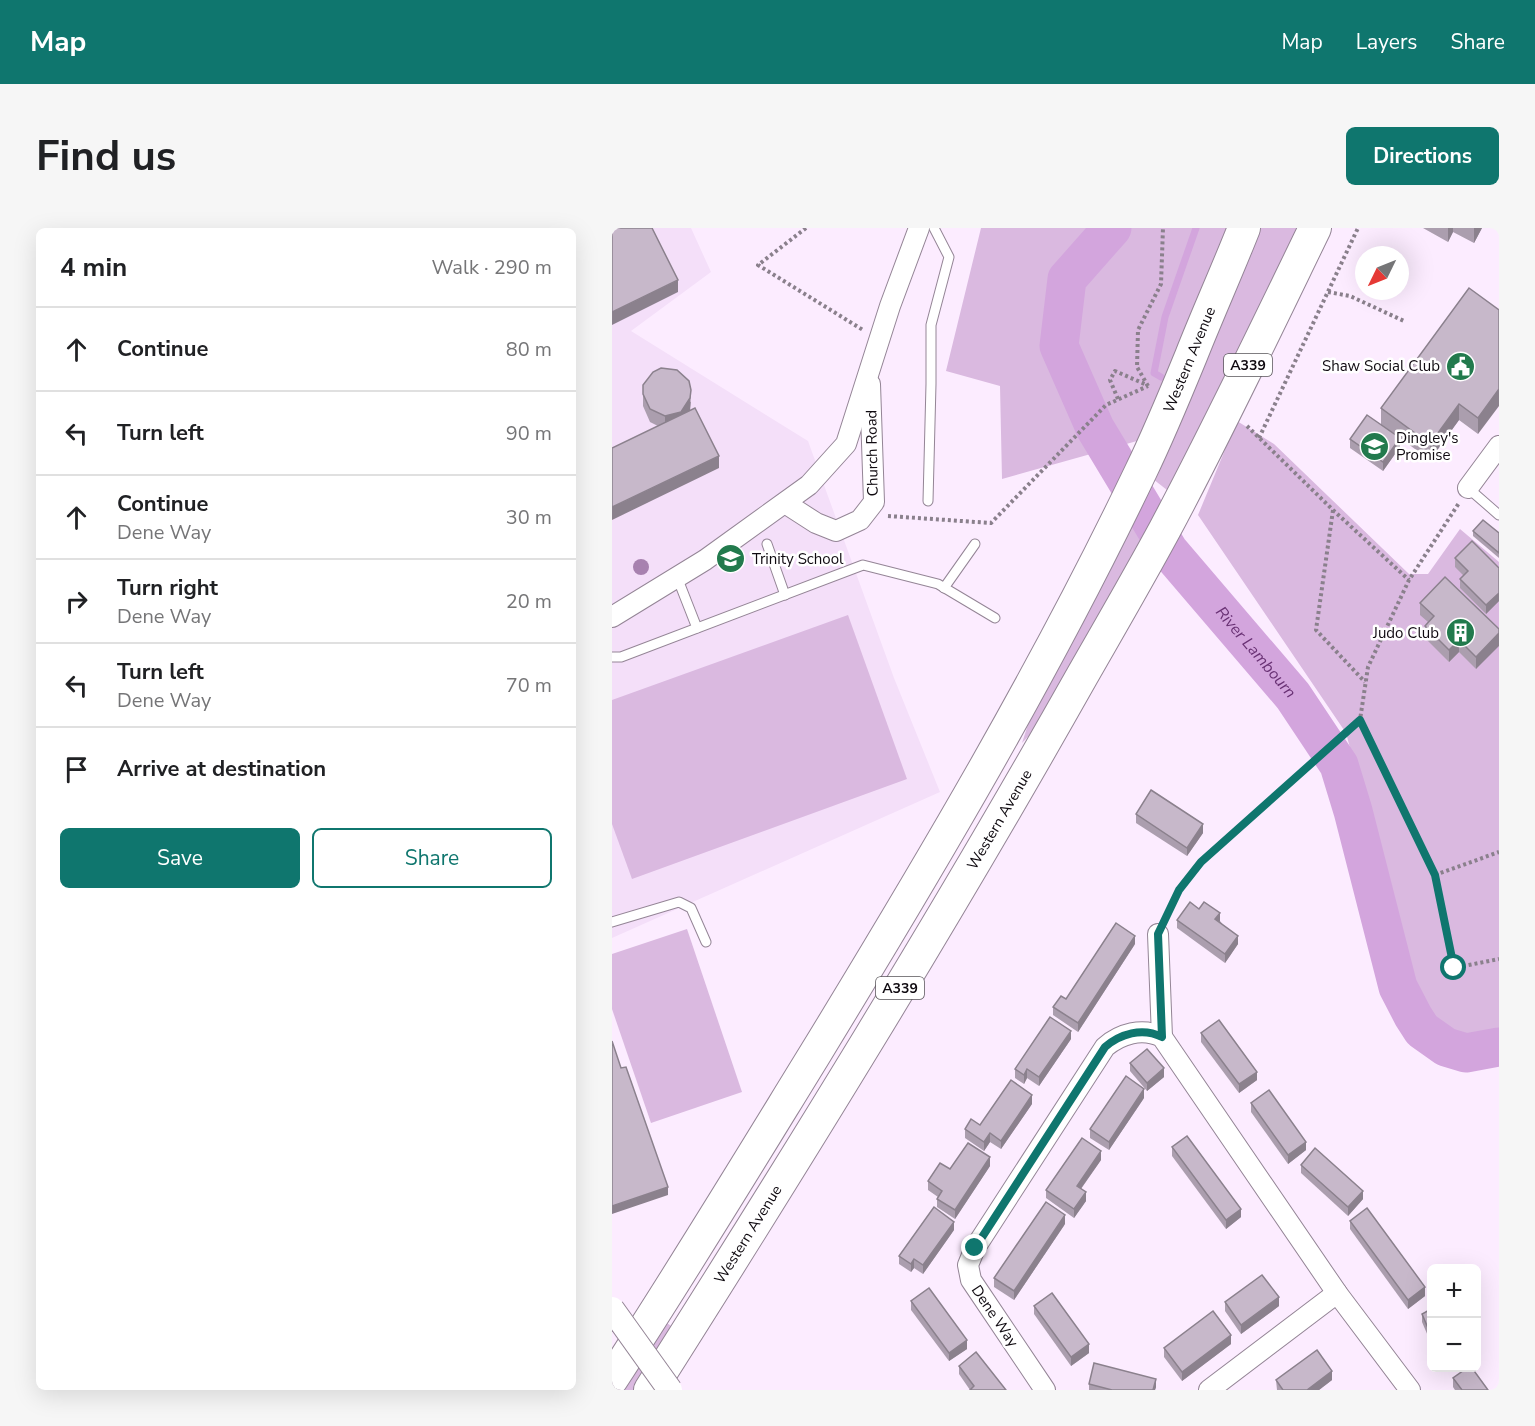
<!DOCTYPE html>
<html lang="en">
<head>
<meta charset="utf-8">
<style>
	:root { --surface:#fff; --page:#f6f6f6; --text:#202124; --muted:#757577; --line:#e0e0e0; --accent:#0f766e }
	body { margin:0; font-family:"Nunito Sans",sans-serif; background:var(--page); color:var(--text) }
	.controls { position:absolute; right:18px; bottom:18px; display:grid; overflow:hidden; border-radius:9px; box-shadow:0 6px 24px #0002 }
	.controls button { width:54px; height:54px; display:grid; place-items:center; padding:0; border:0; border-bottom:2px solid var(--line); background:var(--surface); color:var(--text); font:30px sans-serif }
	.compass { position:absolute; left:743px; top:18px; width:54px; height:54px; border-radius:50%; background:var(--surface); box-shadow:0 6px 24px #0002; rotate:227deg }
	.stop { position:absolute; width:18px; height:18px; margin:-14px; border:4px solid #0f766e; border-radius:50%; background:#fff }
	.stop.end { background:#0f766e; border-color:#fff; box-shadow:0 2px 6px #0008 }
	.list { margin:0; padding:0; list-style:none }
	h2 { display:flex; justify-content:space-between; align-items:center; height:78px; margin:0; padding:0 24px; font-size:26px }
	h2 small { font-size:20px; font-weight:400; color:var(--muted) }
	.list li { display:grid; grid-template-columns:39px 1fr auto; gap:18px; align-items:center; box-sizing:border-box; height:84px; padding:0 24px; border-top:2px solid var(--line) }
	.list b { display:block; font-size:22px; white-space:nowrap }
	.list p { margin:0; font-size:20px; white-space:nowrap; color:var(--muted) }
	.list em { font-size:20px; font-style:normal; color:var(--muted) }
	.actions { display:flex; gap:12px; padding:18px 24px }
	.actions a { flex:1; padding:14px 0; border:2px solid var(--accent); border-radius:9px; text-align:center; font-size:21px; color:var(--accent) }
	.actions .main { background:var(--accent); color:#fff }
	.icon { flex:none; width:33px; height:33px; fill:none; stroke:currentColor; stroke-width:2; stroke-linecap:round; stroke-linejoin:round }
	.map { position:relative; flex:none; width:887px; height:1162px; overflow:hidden; border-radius:9px }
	header { display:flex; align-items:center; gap:36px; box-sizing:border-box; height:84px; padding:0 30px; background:var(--accent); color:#fff }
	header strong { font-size:28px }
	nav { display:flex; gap:33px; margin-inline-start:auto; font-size:21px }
	.intro { display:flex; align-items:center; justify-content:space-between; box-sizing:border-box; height:144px; padding:0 36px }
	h1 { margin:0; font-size:42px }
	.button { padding:15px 27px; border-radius:9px; background:var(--accent); color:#fff; font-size:21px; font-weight:700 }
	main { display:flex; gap:36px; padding:0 36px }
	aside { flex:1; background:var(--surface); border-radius:9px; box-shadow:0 6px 24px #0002 }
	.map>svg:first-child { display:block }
	.built { fill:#f4dff9 }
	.green { fill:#dab9e0 }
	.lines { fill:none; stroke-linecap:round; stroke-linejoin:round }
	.stream { stroke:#d3a5dd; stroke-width:7 }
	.river { stroke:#d3a5dd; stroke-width:39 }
	.service-casing { stroke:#948596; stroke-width:11 }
	.minor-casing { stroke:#948596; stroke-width:22 }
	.trunk-casing { stroke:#948596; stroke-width:34 }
	.path { stroke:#8a808c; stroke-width:4; stroke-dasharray:3 3; stroke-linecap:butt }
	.service { stroke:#fff; stroke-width:9 }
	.minor { stroke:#fff; stroke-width:20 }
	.trunk { stroke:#fff; stroke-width:32 }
	.tertiary-bridge-casing { stroke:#948596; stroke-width:26; stroke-linecap:butt }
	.tertiary-bridge { stroke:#fff; stroke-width:24 }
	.tree { fill:#a781af }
	.wall { fill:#ab9eae }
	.shaded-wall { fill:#8b818d }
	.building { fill:#c7b8ca; stroke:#8b818d; stroke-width:1.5 }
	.route { stroke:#0f766e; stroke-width:8 }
	.labels { text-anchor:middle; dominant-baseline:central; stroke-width:5; stroke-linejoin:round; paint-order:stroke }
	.shield { fill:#fff; stroke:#575458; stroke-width:1.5 }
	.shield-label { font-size:14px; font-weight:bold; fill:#0f0a10 }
	.street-label { font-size:15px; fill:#0f0a10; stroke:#fff }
	.poi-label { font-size:15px; fill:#0f0a10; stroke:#fff; text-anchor:end }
	.water-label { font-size:16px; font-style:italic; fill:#693174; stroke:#fff }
</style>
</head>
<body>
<header>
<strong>Map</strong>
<nav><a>Map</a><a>Layers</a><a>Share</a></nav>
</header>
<div class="intro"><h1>Find us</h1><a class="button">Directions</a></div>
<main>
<aside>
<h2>4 min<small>Walk · 290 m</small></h2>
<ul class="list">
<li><svg class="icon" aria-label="ahead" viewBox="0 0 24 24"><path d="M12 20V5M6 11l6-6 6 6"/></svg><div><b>Continue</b></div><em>80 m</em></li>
<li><svg class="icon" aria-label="left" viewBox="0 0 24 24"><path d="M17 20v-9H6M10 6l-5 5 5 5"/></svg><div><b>Turn left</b></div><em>90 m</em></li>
<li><svg class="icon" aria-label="ahead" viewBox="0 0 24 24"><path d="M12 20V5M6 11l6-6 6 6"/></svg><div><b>Continue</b><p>Dene Way</p></div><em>30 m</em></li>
<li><svg class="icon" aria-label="right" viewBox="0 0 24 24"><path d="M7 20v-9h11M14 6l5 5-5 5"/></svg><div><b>Turn right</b><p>Dene Way</p></div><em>20 m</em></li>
<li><svg class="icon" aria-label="left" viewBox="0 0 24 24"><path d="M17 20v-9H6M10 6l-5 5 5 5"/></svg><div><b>Turn left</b><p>Dene Way</p></div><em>70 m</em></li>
<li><svg class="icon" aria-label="arrive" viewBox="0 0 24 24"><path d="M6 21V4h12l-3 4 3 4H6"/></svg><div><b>Arrive at destination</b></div></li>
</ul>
<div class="actions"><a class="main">Save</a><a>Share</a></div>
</aside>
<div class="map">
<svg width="887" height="1162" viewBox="0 0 887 1162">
	<rect width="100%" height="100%" fill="#fcecff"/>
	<polygon class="built" points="0,0 79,0 99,44 19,103 196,213 282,450 328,564 0,710"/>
	<g class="green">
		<polygon points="369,0 616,0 575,118 525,213 390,251 388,158 334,143"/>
		<polygon points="646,0 690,0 555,262 541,251"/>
		<polygon points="625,193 662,216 797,346 816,346 848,301 887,334 887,812 825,802 791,757 788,706 734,505 586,287"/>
		<polygon points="517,297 536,308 429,495 410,515 421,481"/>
		<polygon points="236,387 295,551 20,651 0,596 0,472"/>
		<polygon points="75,701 130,864 39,895 0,781 0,726"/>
		<polygon points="52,1093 62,1100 21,1162 7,1162"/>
	</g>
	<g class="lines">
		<polyline class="stream" points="549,149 542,145 553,89 584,0"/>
		<path class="river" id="s1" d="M 500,0 L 455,51 L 447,118 L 483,200 L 557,323 L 681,468 L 727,537 L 741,583 L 786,759 L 801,788 L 810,802 L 834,819 L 854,825 L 887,819"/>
		<defs>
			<g id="service">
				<polyline points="856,260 887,287"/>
				<polyline points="316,273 319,156 319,97 337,29 322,0"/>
				<polyline points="155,316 173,367"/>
				<polyline points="65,349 85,400"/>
				<polyline points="332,360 363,316"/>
				<polyline points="0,429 9,429 251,337 326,356 383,390"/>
				<polyline points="0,694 67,674 79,680 94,714"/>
			</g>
			<g id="minor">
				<polyline points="856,260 887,218"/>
				<polyline points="173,275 204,295 224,303 248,292 262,274 258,156"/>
				<polyline points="0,389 93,332 197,257 234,216 278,78 307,0"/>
				<polyline points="546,706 550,809"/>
				<path d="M 433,1162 L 359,1052 L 356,1037 L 363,1020 L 493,819 C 508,806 530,799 550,809 L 725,1065 L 798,1162"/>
				<polyline points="597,1162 725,1065"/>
			</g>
			<g id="trunk">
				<path id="s2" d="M 0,1151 C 70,1044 136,935 203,826 C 319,636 433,444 529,243 C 547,206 563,167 579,128 C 596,85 615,43 632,0"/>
				<path id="s3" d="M 38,1162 C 187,927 333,691 470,448 C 498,399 526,351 553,301 C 606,202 654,101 703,0"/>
			</g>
		</defs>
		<use href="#service" class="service-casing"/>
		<use href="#minor" class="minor-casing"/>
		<use href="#trunk" class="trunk-casing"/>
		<g class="path">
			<polyline points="194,0 146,37 251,102"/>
			<polyline points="716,64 738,68 792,93"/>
			<polyline points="536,158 525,139 526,102 549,56 551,0"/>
			<polyline points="506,171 498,152 503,143 535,157"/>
			<polyline points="635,198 721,282 797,352"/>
			<polyline points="647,210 746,0"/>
			<polyline points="721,282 704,402 753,454"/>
			<polyline points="276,288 379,295 494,177 536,158"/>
			<polyline points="748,492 823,647 842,740 887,731"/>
			<polyline points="823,647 887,624"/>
			<polyline points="554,689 567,662 589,634 748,492 756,439 797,352 847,275"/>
		</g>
		<use href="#service" class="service"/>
		<use href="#minor" class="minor"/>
		<use href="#trunk" class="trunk"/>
		<defs>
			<polyline id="tertiary-bridge" points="0,1081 58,1162"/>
		</defs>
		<use href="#tertiary-bridge" class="tertiary-bridge-casing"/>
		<use href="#tertiary-bridge" class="tertiary-bridge"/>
	</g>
	<circle class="tree" cx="29" cy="339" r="8"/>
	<g class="wall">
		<polygon points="811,0 870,0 862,15 841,4 836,14"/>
		<polygon points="887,82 866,206 847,192 818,232 788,210 788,219 771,243 738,220 738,211 769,196 769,180"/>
		<polygon points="31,166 79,174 78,182 107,240 46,198 38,194 31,178"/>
		<polygon points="861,303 887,305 887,330 861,308"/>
		<polygon points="843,330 887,340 887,373 874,386 848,360 848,351 852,348 843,339"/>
		<polygon points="808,375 887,401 864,441 847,424 837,434 813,410 813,398 816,394 808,387"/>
		<polygon points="524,586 591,605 575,628 524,595"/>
		<polygon points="587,681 608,693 626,716 613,735 565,700 565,692"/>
		<polygon points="523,716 466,804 441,787 441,779 454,771"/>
		<polygon points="589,805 645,852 627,865 589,814"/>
		<polygon points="459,811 427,858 415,850 412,856 403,850 403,841"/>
		<polygon points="518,835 552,849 535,863 518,843"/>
		<polygon points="532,870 497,922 478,910 478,901"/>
		<polygon points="639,875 694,922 676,936 639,884"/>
		<polygon points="420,876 389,921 378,914 372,923 353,910 353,901 368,897"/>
		<polygon points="560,919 629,989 614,1001 560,928"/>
		<polygon points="489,932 469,961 474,973 462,990 434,970 434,962"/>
		<polygon points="689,937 751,971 736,988 689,945"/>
		<polygon points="378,938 343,991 325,979 325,971 326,969 316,962 316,953 338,941"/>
		<polygon points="738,993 813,1068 796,1081 738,1001"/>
		<polygon points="453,996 402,1072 382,1059 382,1050"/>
		<polygon points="342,1002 311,1046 302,1040 299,1044 287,1036 287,1028"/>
		<polygon points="299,1073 355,1121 337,1133 299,1082"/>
		<polygon points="613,1074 667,1078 629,1106 613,1083"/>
		<polygon points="422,1078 477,1125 459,1138 422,1086"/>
		<polygon points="819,1081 819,1115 810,1094 810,1086"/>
		<polygon points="619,1116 570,1153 552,1129 552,1120"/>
		<polygon points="347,1138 394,1162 358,1162 347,1146"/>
		<polygon points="841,1150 876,1162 843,1162 841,1159"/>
		<polygon points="664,1152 720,1152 707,1162 665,1162"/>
		<polygon points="477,1156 544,1159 543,1162 477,1162"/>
	</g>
	<g class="shaded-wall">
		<polygon points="836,0 841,0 841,4 836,14"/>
		<polygon points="862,0 870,0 862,15"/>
		<polygon points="66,52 66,64 0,97 0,84"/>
		<polygon points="887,161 887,178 866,206 866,190"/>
		<polygon points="79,162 78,183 53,201 53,188"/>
		<polygon points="847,176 847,192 818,232 818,216"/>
		<polygon points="788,210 788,219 771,243 771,234"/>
		<polygon points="107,228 107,240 0,292 0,279"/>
		<polygon points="887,365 887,373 874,386 874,377"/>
		<polygon points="887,405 887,418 864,441 864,429"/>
		<polygon points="847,412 847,424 837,434 837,422"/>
		<polygon points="591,596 591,605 575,628 575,620"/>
		<polygon points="608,685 608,693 603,700 603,691"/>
		<polygon points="523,708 523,716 466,804 466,795"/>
		<polygon points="626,708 626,716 613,735 613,726"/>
		<polygon points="459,803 459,811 427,858 427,849"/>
		<polygon points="552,840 552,849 535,863 535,855"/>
		<polygon points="415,841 415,850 412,856 412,847"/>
		<polygon points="645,844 645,852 627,865 627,856"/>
		<polygon points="532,861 532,870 497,922 497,914"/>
		<polygon points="420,867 420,876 389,921 389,913"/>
		<polygon points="378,905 378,914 372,923 372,914"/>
		<polygon points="694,914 694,922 676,936 676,927"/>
		<polygon points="489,923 489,932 465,966 465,958"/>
		<polygon points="378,929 378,938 343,991 343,982"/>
		<polygon points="56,959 56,967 0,986 0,978"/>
		<polygon points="751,963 751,971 736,988 736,979"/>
		<polygon points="474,964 474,973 462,990 462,981"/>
		<polygon points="629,981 629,989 614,1001 614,992"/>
		<polygon points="453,987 453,996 402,1072 402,1063"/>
		<polygon points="342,994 342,1002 311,1046 311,1037"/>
		<polygon points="302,1031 302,1040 299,1044 299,1036"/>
		<polygon points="813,1059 813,1068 796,1081 796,1072"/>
		<polygon points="667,1069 667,1078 629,1106 629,1097"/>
		<polygon points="619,1107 619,1116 570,1153 570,1144"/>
		<polygon points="355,1112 355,1121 337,1133 337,1125"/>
		<polygon points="477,1116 477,1125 459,1138 459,1129"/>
		<polygon points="720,1143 720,1152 707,1162 695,1162"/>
		<polygon points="544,1151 544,1159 543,1162 541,1162"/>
	</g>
	<g class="building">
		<polygon points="0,0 40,0 66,52 0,84"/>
		<polygon points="857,60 887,82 887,161 866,190 847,176 818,216 769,180"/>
		<polygon points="49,140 65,142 77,153 79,162 78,170 69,184 53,188 38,181 31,166 31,157 41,144"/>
		<polygon points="83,180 107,228 0,279 0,220"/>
		<polygon points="755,187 788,210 771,234 738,211"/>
		<polygon points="871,292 887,305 887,325 861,303"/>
		<polygon points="860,313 887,340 887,365 874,377 848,351 856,343 843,330"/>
		<polygon points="833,349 887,401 887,405 864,429 847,412 837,422 813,398 822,388 808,375"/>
		<polygon points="539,562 591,596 575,620 524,586"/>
		<polygon points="578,674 587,681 592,674 608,685 603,691 626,708 613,726 565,692"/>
		<polygon points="504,695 523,708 466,795 441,779 449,768 454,771"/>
		<polygon points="438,789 459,803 427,849 415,841 412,847 403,841"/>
		<polygon points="607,792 645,844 627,856 589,805"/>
		<polygon points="0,813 9,840 14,839 56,959 0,978"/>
		<polygon points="535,821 552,840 535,855 518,835"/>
		<polygon points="514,848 532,861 497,914 478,901"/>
		<polygon points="399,852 420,867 389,913 378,905 372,914 353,901 359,891 368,897"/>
		<polygon points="657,862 694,914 676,927 639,875"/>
		<polygon points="575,908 629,981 614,992 560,919"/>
		<polygon points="470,910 489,923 465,958 474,964 462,981 434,962"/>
		<polygon points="356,915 378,929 343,982 325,971 330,963 316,953 328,935 338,941"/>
		<polygon points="703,920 751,963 736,979 689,937"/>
		<polygon points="434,974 453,987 402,1063 382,1050"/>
		<polygon points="322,979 342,994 311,1037 302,1031 299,1036 287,1028"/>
		<polygon points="755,980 813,1059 796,1072 738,993"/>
		<polygon points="650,1047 667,1069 629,1097 613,1074"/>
		<polygon points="317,1060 355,1112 337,1125 299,1073"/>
		<polygon points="440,1065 477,1116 459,1129 422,1078"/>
		<polygon points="819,1081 819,1107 810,1086"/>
		<polygon points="601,1083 619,1107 570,1144 552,1120"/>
		<polygon points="705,1122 720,1143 695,1162 671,1162 664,1152"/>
		<polygon points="364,1124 394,1162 358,1162 362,1158 347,1138"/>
		<polygon points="482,1135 544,1151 541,1162 500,1162 477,1156"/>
		<polygon points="855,1140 860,1140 876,1162 850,1162 841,1150"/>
	</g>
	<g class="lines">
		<path class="route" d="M 363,1020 L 493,819 C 508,806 530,799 550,809 L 546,706 L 567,662 L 589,634 L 748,492 L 823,647 L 842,740"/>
	</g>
	<defs>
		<symbol id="civic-disc" viewBox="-11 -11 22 22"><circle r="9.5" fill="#227a4d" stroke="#fff"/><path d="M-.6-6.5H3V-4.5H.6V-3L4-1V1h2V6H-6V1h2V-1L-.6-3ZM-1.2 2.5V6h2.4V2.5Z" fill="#fff"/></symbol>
		<symbol id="school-disc" viewBox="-11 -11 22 22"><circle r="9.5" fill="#227a4d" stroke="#fff"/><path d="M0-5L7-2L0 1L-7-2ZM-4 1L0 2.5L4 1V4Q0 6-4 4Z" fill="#fff"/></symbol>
		<symbol id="building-disc" viewBox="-11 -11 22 22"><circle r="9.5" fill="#227a4d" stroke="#fff"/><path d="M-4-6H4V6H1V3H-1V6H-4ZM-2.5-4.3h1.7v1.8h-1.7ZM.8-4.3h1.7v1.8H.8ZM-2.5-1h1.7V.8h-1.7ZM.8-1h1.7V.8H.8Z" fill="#fff"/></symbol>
	</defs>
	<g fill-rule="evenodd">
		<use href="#civic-disc" x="832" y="122" width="33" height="33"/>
		<use href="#school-disc" x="746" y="202" width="33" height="33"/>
		<use href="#school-disc" x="102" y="314" width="33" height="33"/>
		<use href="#building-disc" x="832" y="388" width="33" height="33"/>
	</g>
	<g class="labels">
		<g class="shield">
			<rect x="612" y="126" width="48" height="22" rx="4.5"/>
			<rect x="264" y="749" width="48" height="22" rx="4.5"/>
		</g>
		<g class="shield-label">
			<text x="636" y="137">A339</text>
			<text x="288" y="760">A339</text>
		</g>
		<g class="street-label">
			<text stroke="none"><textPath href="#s2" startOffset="1173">Western Avenue</textPath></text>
			<text transform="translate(260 225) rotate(-91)">Church Road</text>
			<text stroke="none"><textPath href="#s3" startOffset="669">Western Avenue</textPath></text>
			<text stroke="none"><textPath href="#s3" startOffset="184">Western Avenue</textPath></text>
			<text transform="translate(383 1088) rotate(56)">Dene Way</text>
		</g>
		<g class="poi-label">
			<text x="828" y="138">Shaw Social Club</text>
			<text x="784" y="210" text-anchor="start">Dingley's<tspan x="784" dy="17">Promise</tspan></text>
			<text x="140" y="331" text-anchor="start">Trinity School</text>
			<text x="827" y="405">Judo Club</text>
		</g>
		<g class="water-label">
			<text stroke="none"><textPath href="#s1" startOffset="502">River Lambourn</textPath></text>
		</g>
	</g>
</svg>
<div class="controls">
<button>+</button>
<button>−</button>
</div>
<svg class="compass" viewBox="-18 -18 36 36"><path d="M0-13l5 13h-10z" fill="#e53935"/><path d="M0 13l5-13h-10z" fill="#757577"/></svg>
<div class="stop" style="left:842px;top:740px"></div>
<div class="stop end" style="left:363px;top:1020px"></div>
</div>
</main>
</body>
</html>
